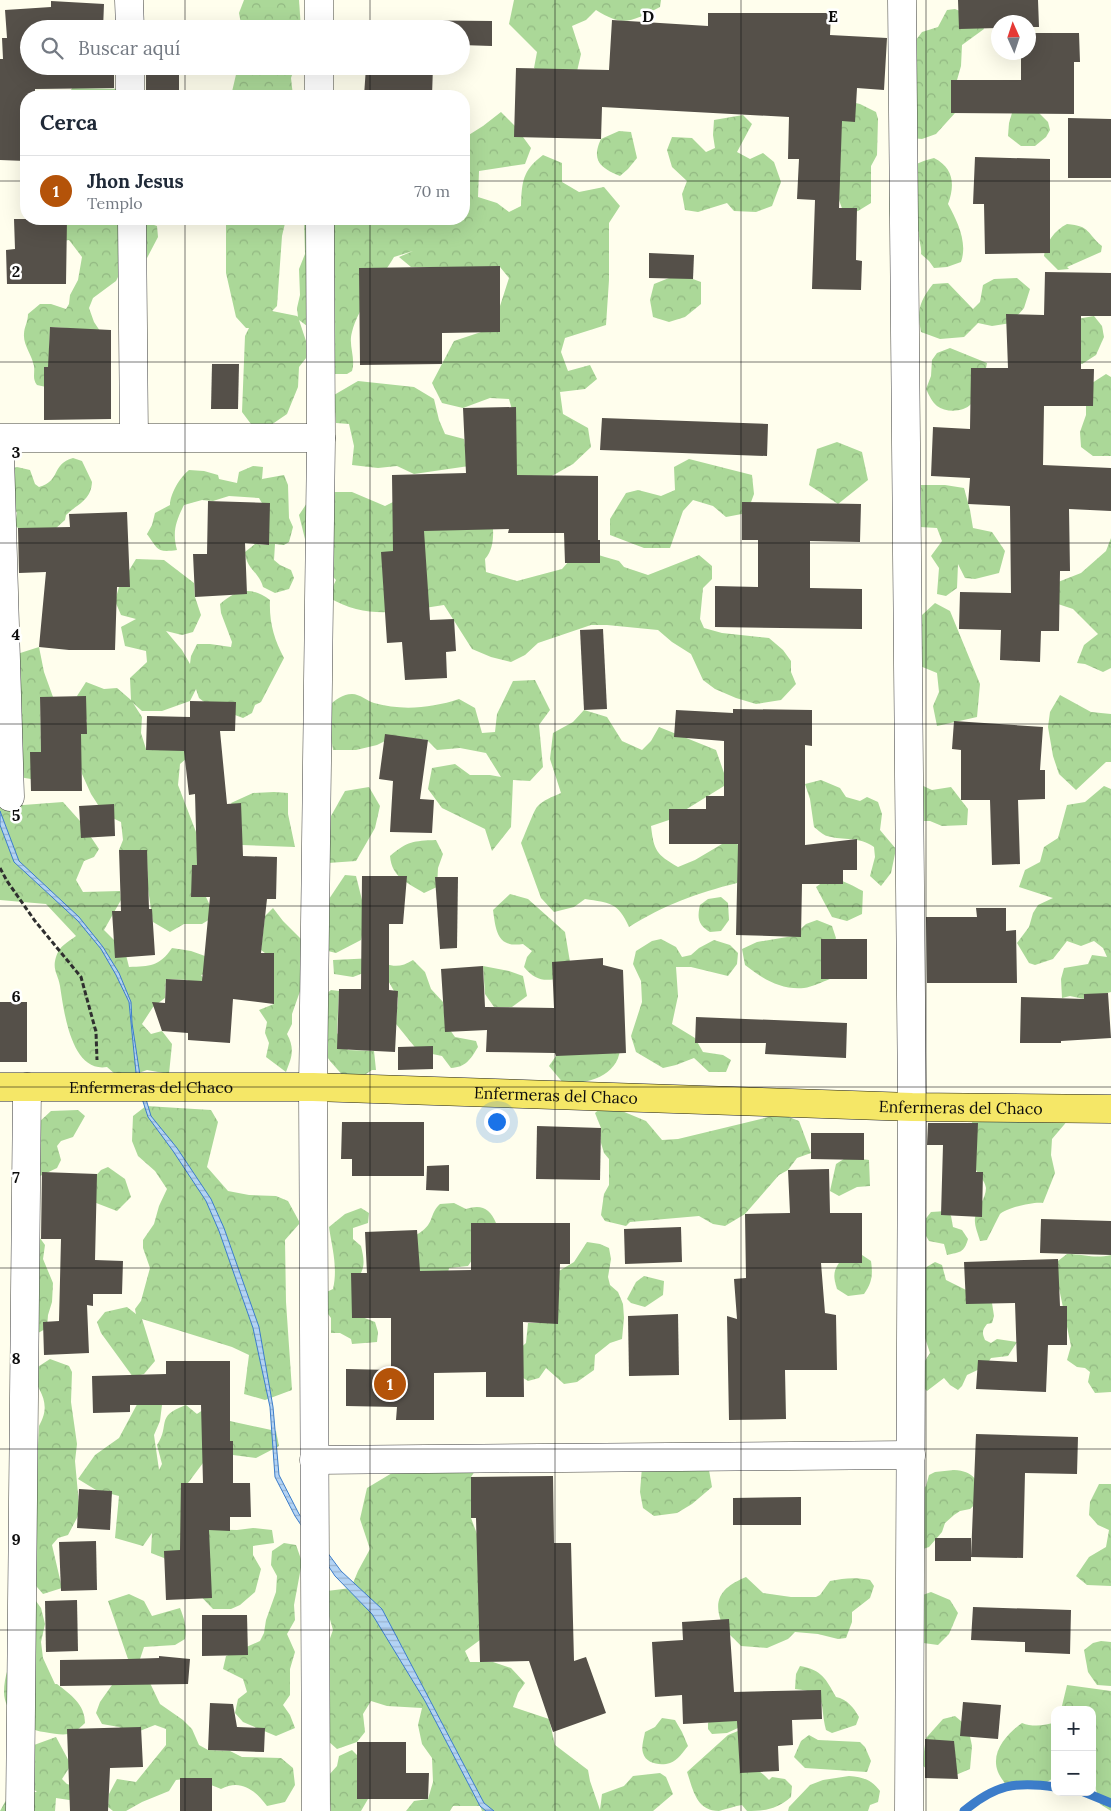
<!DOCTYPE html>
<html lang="es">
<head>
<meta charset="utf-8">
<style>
	:root { --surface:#fff; --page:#f6f6f7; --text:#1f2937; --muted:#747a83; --line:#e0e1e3; --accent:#b45309 }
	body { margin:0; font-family:Lora,serif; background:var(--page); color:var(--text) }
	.controls { position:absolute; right:15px; bottom:15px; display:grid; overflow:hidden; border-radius:10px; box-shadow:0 5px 20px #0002 }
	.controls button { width:45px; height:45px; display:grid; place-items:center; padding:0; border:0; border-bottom:1px solid var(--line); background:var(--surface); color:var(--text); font:25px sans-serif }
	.compass { position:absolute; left:991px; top:15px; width:45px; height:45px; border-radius:50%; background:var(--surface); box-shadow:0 5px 20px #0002; rotate:357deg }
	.you { position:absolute; left:496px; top:1121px; width:18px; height:18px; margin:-12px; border:4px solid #fff; border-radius:50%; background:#1a73e8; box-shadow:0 0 0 8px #1a73e833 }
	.badge { display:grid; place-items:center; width:32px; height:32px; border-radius:50%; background:var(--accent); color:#fff; font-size:16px; font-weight:700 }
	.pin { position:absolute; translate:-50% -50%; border:2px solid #fff; box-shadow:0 1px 5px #0006 }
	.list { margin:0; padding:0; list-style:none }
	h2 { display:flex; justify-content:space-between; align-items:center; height:65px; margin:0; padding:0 20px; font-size:21px }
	h2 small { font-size:16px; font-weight:400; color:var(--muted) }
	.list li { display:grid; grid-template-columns:32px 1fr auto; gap:15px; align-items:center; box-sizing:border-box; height:70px; padding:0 20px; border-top:1px solid var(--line) }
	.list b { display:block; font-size:19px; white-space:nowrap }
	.list p { margin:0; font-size:16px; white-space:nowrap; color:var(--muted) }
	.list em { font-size:16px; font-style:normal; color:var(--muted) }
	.icon { flex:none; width:28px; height:28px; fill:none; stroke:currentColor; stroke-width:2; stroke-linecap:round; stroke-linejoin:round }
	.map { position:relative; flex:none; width:1111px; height:1811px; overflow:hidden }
	.search { position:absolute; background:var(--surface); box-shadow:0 5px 20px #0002; left:20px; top:20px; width:450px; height:55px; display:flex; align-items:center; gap:12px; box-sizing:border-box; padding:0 18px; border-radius:28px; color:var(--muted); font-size:19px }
	.panel { position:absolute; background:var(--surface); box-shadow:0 5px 20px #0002; left:20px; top:90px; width:450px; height:135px; border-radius:20px }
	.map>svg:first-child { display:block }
	.forest { fill:url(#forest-crowns) }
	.water { fill:url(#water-rules); stroke:#3c7dca }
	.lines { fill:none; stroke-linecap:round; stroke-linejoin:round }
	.stream { stroke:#3c7dca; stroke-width:9 }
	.building { fill:#555049 }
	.minor-casing { stroke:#404040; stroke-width:29 }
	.major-casing { stroke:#1e1e1e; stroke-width:29 }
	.path { stroke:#2f2f2f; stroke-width:3; stroke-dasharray:5 2.5; stroke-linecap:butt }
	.minor { stroke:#fff; stroke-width:28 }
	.major { stroke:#f5e767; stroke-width:28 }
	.grid { fill:none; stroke:#0d0d0d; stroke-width:1; stroke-opacity:0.55 }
	.labels { text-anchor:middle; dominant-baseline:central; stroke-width:5; stroke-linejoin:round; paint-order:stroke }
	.street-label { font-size:16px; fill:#0d0d0d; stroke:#fff }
	.grid-label { font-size:16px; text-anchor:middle; font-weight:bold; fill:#0d0d0d; stroke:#fff; stroke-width:5; stroke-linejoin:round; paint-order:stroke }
</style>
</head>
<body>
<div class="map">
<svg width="1111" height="1811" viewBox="0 0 1111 1811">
	<defs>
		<pattern id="forest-crowns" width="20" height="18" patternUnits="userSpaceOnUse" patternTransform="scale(1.25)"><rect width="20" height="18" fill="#abd898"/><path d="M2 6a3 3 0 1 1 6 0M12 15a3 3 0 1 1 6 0" fill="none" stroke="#92b882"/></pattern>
		<pattern id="water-rules" width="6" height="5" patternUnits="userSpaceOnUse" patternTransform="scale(1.25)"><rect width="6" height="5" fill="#b3d3f4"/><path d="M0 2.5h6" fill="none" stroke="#99b4d0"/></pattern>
	</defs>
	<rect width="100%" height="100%" fill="#fffeed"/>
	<g class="forest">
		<polygon points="244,0 299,0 301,29 242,29 239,13"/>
		<path d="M 514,0 L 661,0 L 660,7 C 631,21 625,28 596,10 L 586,20 L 572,26 L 581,54 L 575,80 L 550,82 L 534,68 L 537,52 L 509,24 Z"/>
		<polygon points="955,9 979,19 984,29 962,45 961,66 957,80 955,113 936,134 922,139 911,138 916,40 922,32 938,27 947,10"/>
		<polygon points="238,66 295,66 291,78 293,96 231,96"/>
		<polygon points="72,88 125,89 149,96 68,96"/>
		<polygon points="851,102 860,104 876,112 878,119 877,155 871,166 871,203 858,211 844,214 839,200 826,113"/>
		<path d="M 501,112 L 515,126 L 531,148 L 525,164 L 479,171 L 478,197 L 497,203 L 509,212 L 521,206 C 522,182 522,171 543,155 L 562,163 L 562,182 L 579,192 L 604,187 L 620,206 L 609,223 L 609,280 L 606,325 L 565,338 L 561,352 L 568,371 L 590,365 L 597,379 L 585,389 L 560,392 L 563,414 L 588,428 L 591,447 L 573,464 L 522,493 L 504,448 L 516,424 L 509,399 L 490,398 L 463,408 L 442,403 L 432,383 L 454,341 L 481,332 L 500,306 L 509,278 L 500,267 L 411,267 L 399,257 L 413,251 L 394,257 C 381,279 358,308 352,332 C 348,346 356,357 352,371 L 347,374 L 330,374 L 310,341 L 307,326 L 299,320 L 310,353 L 299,367 L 298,387 L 287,414 L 268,427 L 251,424 L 242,412 L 245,336 L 249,328 L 246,328 L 236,317 L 226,273 L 226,224 L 206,225 L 200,219 L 286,219 L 282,236 L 277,306 L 272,311 L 297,316 L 298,317 L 297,308 L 300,295 L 299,269 L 305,254 L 304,219 L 464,219 L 464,138 L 483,126 Z"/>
		<polygon points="1038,112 1048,122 1050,130 1046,137 1035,146 1021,146 1008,136 1009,123 1012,113"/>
		<polygon points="743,115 752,124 737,152 750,159 763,153 774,162 781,182 772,206 756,212 734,211 727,203 698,212 685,210 682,194 687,181 672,167 667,150 672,137 692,138 706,152 715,148 713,135 714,120"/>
		<path d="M 619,131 L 631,132 L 637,158 L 628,169 L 620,176 C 600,168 591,160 601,139 Z"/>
		<path d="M 934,158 C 954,168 955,185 948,204 C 957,221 968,242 961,262 L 947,267 L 934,268 L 929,261 L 921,254 C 922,246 918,240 919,231 L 913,239 C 908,237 899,235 895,232 C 887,225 890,196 890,185 C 904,170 914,163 934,158 Z"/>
		<path d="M 59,219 L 109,219 L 113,222 C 129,221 141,220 157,226 L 158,237 L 147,258 L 120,273 L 116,281 L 93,298 L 89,308 L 94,322 L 106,340 L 67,328 L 50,327 L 49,360 L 55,389 L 37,385 C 32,378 35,374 34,366 C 32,355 23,345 24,334 C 24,327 28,322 28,314 L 40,304 L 51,304 L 66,309 L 69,304 L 70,295 L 78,280 L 82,257 L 69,240 L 62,241 L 56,226 Z"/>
		<path d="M 1067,224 C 1091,226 1086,233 1102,246 L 1101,252 L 1067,267 L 1069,269 L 1058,270 L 1044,256 C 1045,243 1055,230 1067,224 Z"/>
		<polygon points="679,274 701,282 701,304 685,317 669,322 653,317 650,300 654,284"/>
		<path d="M 1017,278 L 1030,289 L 1024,308 L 1011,323 L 992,326 L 978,323 L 964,337 L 940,339 L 921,332 C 917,310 919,302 933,284 L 948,283 L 973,309 L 980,302 L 983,285 L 994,279 Z"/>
		<polygon points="1094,316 1102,326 1104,337 1096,355 1082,364 1070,359 1077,319"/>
		<path d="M 950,348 L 987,363 C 985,375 979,394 971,404 C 964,412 946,413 937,406 C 932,402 929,395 926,389 L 931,376 L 932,360 L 937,353 Z"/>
		<polygon points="1106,374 1111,377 1111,456 1093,456 1081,447 1080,432 1086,415 1086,398 1089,385"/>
		<polygon points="358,381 414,387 434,399 439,420 445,434 464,439 469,466 414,474 397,466 378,468 352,465 354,446 349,424 336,423 334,395"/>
		<polygon points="837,442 862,452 868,480 838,504 809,485 817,449"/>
		<path d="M 73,458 L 82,461 L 92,482 C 91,501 77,504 66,515 L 65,520 L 55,529 L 18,528 L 15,525 L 17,513 L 13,506 L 10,469 L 17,467 L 30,470 L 35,484 L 39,487 C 61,481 51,464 73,458 Z"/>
		<polygon points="689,459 752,475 754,494 747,513 726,517 713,506 693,500 683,511 670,548 644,548 610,535 610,519 626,493 638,490 661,496 675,490 674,467"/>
		<path d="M 253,466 L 263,467 L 262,479 L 284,475 L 288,485 L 289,518 L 293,527 L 289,542 L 284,545 L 275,544 L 274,560 L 280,565 L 291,570 L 294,578 L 289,589 L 275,593 L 263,587 C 259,572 246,569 245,552 L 255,544 L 269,545 L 266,510 L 259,498 L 229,496 L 213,501 L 202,500 L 184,505 C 176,521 172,532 177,550 C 156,553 158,549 147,534 L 152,525 L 155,513 L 170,505 C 170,494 180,477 189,470 L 204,471 L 218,475 L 219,479 L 237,483 L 239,472 Z"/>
		<polygon points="920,485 945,485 964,488 970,510 973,528 992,532 1005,551 999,573 975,579 965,578 958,564 957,588 946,596 937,594 939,568 931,556 942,541 937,528 920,527 913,507"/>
		<path d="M 331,492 L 352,492 L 385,506 L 397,500 L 492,514 C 493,529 496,547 485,559 L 486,572 L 517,581 L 562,569 L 576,553 L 592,553 L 605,557 L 619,561 L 624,567 L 648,575 L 699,555 L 712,566 L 712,579 L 703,588 L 700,619 L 704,628 L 722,633 L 769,638 L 783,650 L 791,661 L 791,672 L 796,684 L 781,700 L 756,704 L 736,698 L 715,689 L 703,680 L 691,654 L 672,642 L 658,630 L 607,625 L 591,625 L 538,643 L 525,655 L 511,662 L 491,657 L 472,649 L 444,605 C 401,611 368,621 328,597 L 336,580 L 308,551 L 299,515 L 311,497 Z"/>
		<polygon points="1111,538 1111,668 1103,672 1085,664 1077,663 1084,645 1098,634 1073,609 1040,598 1053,584 1081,573 1106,551"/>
		<path d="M 136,559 L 164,560 L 194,583 L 195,597 L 201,615 L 193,632 L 182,635 L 166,631 L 182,650 L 190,664 L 191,656 L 197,644 L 210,644 L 231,647 L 232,642 L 221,613 L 220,604 C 237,589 251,586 270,600 C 269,622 274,639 284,658 L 261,702 L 255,705 L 252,713 L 243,718 L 208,705 L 199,698 L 196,689 L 190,701 L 162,711 L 142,711 L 133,703 L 142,717 L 141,733 L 146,749 L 168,738 L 193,753 L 180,764 L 178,785 L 196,832 L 206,897 L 215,916 L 202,924 L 184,924 L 170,932 L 153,922 L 148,889 L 147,857 L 131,856 L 119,850 L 123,840 L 121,822 L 104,814 L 91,794 L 82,774 L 76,746 L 87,721 L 77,696 L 86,682 L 104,689 L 117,688 L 131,700 L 130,678 L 147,662 L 146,651 L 125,646 L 121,627 L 136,619 L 121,615 L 115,601 L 119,587 Z"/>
		<polygon points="935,603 950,611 980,684 977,717 937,726 933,706 939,692 937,673 920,666 917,646 922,615"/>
		<polygon points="39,647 44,672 53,697 40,698 41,752 31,779 19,777 14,655"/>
		<path d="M 535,680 L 550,710 L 539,725 L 543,767 L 530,781 L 513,780 L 511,827 L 492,851 L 485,829 L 442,808 L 428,789 L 432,768 L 455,764 L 470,775 L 490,775 L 501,777 L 486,753 L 460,748 L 437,750 L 427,740 L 395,736 L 377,745 L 356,750 L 333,750 L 329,725 L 329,706 C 335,700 343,694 352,694 C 360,694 367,701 374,703 C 402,711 432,708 459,699 L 475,708 L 482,733 L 495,732 L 497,714 L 513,681 Z"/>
		<polygon points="1060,695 1091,712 1111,714 1111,762 1106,762 1076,790 1059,774 1053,756 1048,727 1050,712"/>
		<path d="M 584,710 L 607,717 L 622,741 L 642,750 L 651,741 L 659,727 L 716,750 L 724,773 L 724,786 L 669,820 L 651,826 C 654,851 656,854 678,867 L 695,860 L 722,844 L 737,844 L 754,854 L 737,883 C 697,893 664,905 629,927 C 618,902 610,903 585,899 L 574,907 L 554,912 L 541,898 L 521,843 C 524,837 534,810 537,807 C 543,800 552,797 561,793 L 550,759 L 553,733 L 573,722 Z"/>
		<path d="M 821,780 L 840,788 L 846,797 L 860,801 L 867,797 L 878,802 L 882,814 L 880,830 L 896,849 L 891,873 L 881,886 L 870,876 L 875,857 L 874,847 C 858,836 845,841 827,836 C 823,835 818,830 814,827 L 810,799 L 805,784 Z"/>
		<polygon points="919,784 932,790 951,787 968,809 967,825 942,826 930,821 916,821"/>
		<polygon points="1104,786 1111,789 1111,992 1084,999 1070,996 1062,998 1061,979 1064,968 1088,964 1092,955 1107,957 1103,948 1094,941 1081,946 1067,941 1053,959 1035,965 1029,963 1017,943 1029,927 1033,913 1038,905 1053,898 1019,887 1025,870 1040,862 1044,847 1058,838 1067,805 1085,802"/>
		<polygon points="369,787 380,806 375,828 356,861 328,863 331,816 345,791"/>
		<polygon points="274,792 288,793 288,814 295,847 242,845 241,819 231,803 253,793"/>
		<path d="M 63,802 L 80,821 L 99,849 L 94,857 L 84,861 L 76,880 L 83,892 L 120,891 L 121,900 L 104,930 L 125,951 L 129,967 C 150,966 159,967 172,948 L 191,951 L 205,956 L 209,973 L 201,975 L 207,983 L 199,988 L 187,980 L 166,979 L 165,998 L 153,1007 L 142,1024 L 151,1034 L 162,1031 L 172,1044 L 169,1074 L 147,1070 L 133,1075 L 115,1074 L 107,1067 C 71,1073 64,1011 60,986 C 58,974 52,970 56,957 C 59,946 68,942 76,936 L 46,904 L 0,900 L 0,805 L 10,806 Z"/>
		<path d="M 436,840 L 443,854 L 438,868 L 437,887 L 424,893 C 407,882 392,878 390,856 C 408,841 413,841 436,840 Z"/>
		<polygon points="345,875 356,876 366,916 361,940 336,953 328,951 329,899"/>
		<path d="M 827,879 C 841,878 851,885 863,891 L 862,914 L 847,921 L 832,917 L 816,887 Z"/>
		<path d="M 510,894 L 528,899 L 565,932 L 570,962 L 564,978 C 544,981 537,982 524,967 L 527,957 L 532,951 L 523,944 C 497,948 496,931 493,910 Z"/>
		<path d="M 721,897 L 728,903 L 729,920 L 721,931 L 710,932 C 698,925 697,918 700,905 L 708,899 Z"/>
		<path d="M 273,908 L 283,921 L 302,940 L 305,977 L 292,1014 L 292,1024 L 287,1034 C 295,1049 292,1057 286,1072 L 266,1057 L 269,1043 L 265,1033 L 267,1022 L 259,1010 L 274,1004 L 274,960 L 261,950 L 265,916 Z"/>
		<path d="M 817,920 L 832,926 L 836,938 L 829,952 L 830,979 C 822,982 812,987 804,988 C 780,990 763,979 745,965 L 742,949 L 757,942 L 793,936 L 806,924 Z"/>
		<polygon points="661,939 676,947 682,957 691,955 699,948 714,940 730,945 738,953 737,964 728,976 691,967 676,967 678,996 672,1024 695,1038 703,1052 723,1055 731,1060 726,1072 709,1072 694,1058 676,1065 663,1068 636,1052 631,1036 642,1002 641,981 633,964 636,951 652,941"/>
		<path d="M 375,958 C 389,967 399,969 413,960 L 425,972 L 431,989 L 443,1002 L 445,1023 L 455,1037 L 476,1041 L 478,1047 C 470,1060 466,1067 451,1068 L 442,1056 L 418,1051 L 396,1024 L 398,998 L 386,977 L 366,972 L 353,977 L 334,974 L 333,960 Z"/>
		<polygon points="483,966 509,971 523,976 527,996 512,1007 494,1007 485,994"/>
		<polygon points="331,990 339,991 337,1033 348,1050 374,1051 376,1070 372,1070 360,1078 345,1078 330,1061 321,1048 321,998"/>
		<path d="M 583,1038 L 620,1049 C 618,1076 587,1084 564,1084 L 549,1066 L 556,1056 Z"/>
		<polygon points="605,1104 646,1121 662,1140 678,1139 781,1114 799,1121 811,1153 797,1158 788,1170 779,1175 745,1214 725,1226 713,1224 699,1216 630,1222 626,1226 605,1221 601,1215 604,1194 609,1185 609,1159 604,1153 601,1143 601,1128 595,1113"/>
		<polygon points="146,1106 211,1110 218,1122 207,1167 228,1191 249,1195 276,1196 288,1201 300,1223 285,1240 286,1302 292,1390 265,1400 244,1394 249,1355 232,1347 142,1319 155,1361 144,1374 133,1377 101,1333 97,1322 105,1312 127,1307 136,1314 135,1309 141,1301 150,1268 143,1248 143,1240 154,1224 159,1206 167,1189 155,1171 138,1156 132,1141 133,1116"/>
		<polygon points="78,1110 85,1116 73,1137 61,1141 57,1146 61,1160 57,1168 38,1177 37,1124 51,1111"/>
		<path d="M 983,1115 L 1069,1119 L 1052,1139 L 1051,1155 L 1055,1173 L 1043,1203 C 1035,1201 1006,1208 1000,1214 C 999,1216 989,1236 987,1240 L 980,1241 C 978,1234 974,1225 975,1218 C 976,1209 986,1199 986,1188 C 985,1179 972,1166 967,1159 L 974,1142 L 972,1122 Z"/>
		<polygon points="847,1157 869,1160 870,1186 857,1187 839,1196 830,1191 836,1164"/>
		<polygon points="108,1167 125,1179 131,1197 117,1211 91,1201 92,1180 101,1170"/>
		<path d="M 454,1203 L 466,1209 C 481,1204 490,1208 496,1223 L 485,1229 L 474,1257 L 468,1266 L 449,1268 L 448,1273 L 450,1300 L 408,1263 L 416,1235 C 436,1224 428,1215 440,1204 Z"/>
		<path d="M 361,1208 L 369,1213 L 368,1223 L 353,1228 L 353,1239 L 361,1246 C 364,1259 366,1268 357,1279 L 362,1317 L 375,1322 L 378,1332 L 377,1342 L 352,1344 L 351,1339 L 340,1333 L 331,1333 L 331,1318 L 325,1310 L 322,1294 L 333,1289 C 338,1267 332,1248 329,1227 L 345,1214 Z"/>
		<path d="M 947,1211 L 951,1216 L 953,1227 L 962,1230 L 968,1239 C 964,1253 960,1252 947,1255 L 944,1244 L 929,1241 L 920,1226 L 931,1212 Z"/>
		<polygon points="37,1234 45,1245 43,1259 53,1283 52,1302 48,1315 47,1328 31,1337"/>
		<polygon points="587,1242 600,1244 609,1248 611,1259 608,1277 610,1285 618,1292 623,1304 624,1318 622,1339 610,1343 595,1355 594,1370 577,1382 564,1384 546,1368 539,1378 528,1381 514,1372 516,1352 526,1343 528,1323 542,1323 559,1271 574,1262"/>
		<path d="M 1067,1254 C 1084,1254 1094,1259 1111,1255 L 1111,1392 L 1095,1393 L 1088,1382 L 1090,1372 L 1085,1368 L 1077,1367 L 1067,1360 L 1071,1346 L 1054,1264 Z"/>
		<path d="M 862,1255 L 871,1261 C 873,1275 872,1283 864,1294 L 848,1296 L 837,1289 C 832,1273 834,1270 843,1257 Z"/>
		<path d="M 935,1262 L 942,1265 L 946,1280 L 992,1303 L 994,1316 L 992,1323 L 987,1324 C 982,1330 982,1333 985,1340 L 991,1343 L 997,1339 L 1017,1342 L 1008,1356 L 991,1358 L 986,1366 L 967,1375 L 962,1386 L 958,1390 L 950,1385 L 944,1378 L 927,1391 L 922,1386 L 923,1364 L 930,1353 L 924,1335 L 925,1268 Z"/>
		<polygon points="644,1276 664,1281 663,1295 645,1307 631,1303 627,1299 636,1282"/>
		<path d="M 50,1359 L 69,1366 L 72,1372 L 71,1402 L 77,1444 L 75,1461 L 79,1505 L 78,1516 L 68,1535 L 58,1538 L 52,1545 L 62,1588 L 43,1594 L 31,1580 L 39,1426 C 52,1403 40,1392 30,1372 Z"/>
		<path d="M 142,1395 L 163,1397 L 160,1421 L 154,1435 L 159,1470 L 162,1464 L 157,1445 C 171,1424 154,1417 186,1405 L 197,1414 L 210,1405 L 225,1420 L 276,1431 L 279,1446 L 256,1458 L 233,1455 L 203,1463 L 188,1483 L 191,1529 L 237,1530 L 253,1528 L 272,1530 L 274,1543 L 253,1546 L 253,1555 L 261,1569 L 255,1592 L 240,1605 L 231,1609 L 213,1609 L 164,1558 L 151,1553 L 152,1533 L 143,1546 L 115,1538 L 119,1496 L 96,1490 L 78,1479 L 95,1455 L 119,1438 Z"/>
		<polygon points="707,1459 712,1487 692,1504 677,1513 654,1516 643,1508 640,1492 642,1467"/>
		<polygon points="481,1462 471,1477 471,1518 487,1561 480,1640 465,1651 470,1662 493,1662 511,1668 525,1683 518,1693 513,1707 549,1719 555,1745 588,1770 590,1781 600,1810 602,1794 624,1786 633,1776 660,1773 666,1777 673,1794 653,1811 482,1811 480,1806 453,1806 450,1811 406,1811 414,1801 428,1799 433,1782 432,1758 422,1744 418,1725 422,1708 387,1706 371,1701 363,1714 365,1732 357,1742 337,1749 328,1741 325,1652 333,1630 327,1609 327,1591 351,1588 358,1571 370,1549 360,1519 367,1488 392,1473"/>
		<path d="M 954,1470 C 974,1471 976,1480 985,1495 L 970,1509 L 960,1511 L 954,1515 L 945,1523 L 942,1532 L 929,1547 L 920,1550 L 914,1498 L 926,1486 L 929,1475 L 935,1472 Z"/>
		<polygon points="1099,1484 1111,1484 1111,1586 1087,1585 1076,1576 1089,1557 1106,1547 1109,1530 1098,1525 1089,1515 1090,1502"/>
		<polygon points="284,1543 296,1545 302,1562 294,1605 295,1620 287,1634 295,1652 290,1669 290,1695 283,1705 290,1715 295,1728 276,1736 243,1722 235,1713 238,1699 247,1692 243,1679 223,1669 226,1656 260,1641 264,1633 266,1620 276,1592 277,1576 271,1565 272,1551"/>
		<path d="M 746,1577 L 763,1593 L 791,1597 L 816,1597 L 820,1595 L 830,1581 C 844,1578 856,1577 870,1580 L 874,1586 L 870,1598 L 852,1612 L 852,1622 L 846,1638 L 838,1639 L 818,1634 L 795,1632 L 788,1639 L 767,1648 L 741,1646 C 736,1640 729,1635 725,1629 C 722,1626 721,1622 720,1618 C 713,1595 727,1585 746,1577 Z"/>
		<polygon points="931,1592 950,1600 958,1613 949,1634 938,1645 916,1642 920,1596"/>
		<path d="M 129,1594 L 144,1601 L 152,1616 L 180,1608 C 184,1618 187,1627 185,1639 L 175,1645 L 144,1647 L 140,1659 L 128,1659 L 108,1601 Z"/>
		<path d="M 33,1597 L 41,1608 L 45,1624 L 41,1642 L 43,1658 L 55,1684 L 57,1684 C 70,1694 85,1704 85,1723 C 70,1738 64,1735 44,1732 C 25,1730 4,1712 4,1692 C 4,1676 10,1663 15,1648 C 21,1631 27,1614 33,1597 Z"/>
		<polygon points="1101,1641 1111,1642 1111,1686 1097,1685 1088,1672 1084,1650 1093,1643"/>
		<path d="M 800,1666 C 822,1670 826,1679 836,1697 C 847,1699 854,1708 859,1717 L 856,1725 L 832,1733 L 826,1730 C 819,1703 829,1692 795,1689 L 796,1674 Z"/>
		<path d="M 132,1681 L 150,1683 L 160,1704 L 183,1720 L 192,1729 L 199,1745 L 208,1750 L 230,1751 L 242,1757 L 281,1758 L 293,1768 L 295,1785 L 285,1802 L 267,1806 C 256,1791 241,1778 221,1789 C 206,1783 193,1778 176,1780 L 169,1791 L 142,1802 L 126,1811 L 113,1811 L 108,1807 L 109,1794 L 117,1779 L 136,1782 L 166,1745 L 166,1729 L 155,1725 L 132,1734 L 119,1727 L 102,1724 L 96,1713 L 100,1702 L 112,1685 Z"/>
		<polygon points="1067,1685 1111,1691 1111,1811 1100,1804 1092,1775 1092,1710 1061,1710"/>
		<polygon points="739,1694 738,1728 727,1733 712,1734 708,1729 708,1723 716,1713"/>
		<polygon points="955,1716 968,1727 972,1746 970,1769 951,1777 935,1776 922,1765 926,1738 943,1719"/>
		<path d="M 662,1718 L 675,1720 L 682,1732 L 688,1746 C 683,1752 678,1760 670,1763 C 661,1766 646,1764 643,1753 C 641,1747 644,1738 645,1732 L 655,1727 Z"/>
		<path d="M 1055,1722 L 1055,1777 L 1047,1782 L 1007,1786 C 1004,1782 1000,1777 998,1772 C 990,1752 1007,1734 1022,1723 C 1032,1727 1045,1726 1055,1722 Z"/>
		<path d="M 743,1729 L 746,1744 L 739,1756 C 749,1765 760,1770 769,1780 L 772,1777 L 785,1779 L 792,1786 L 791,1797 C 777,1809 766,1811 747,1811 L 742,1805 C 735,1806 727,1809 719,1811 C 696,1811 693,1789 687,1772 L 728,1735 Z"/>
		<polygon points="809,1735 818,1740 860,1742 865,1747 871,1761 867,1772 805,1768 794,1757 801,1741"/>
		<polygon points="56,1737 71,1765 62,1779 67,1784 80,1788 96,1804 56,1798 55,1811 0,1811 5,1802 15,1792 37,1792 32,1788 35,1762 34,1745"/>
		<polygon points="352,1750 358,1756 368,1799 361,1811 331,1811 328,1776 337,1766 339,1756"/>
		<path d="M 849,1776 C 863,1777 872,1780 880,1791 L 878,1802 L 870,1805 L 868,1811 L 788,1811 L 789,1807 L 810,1785 L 823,1780 Z"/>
	</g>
	<polygon class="water" points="0,811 19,861 79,917 103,947 119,973 131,1002 132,1023 141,1082 151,1116 177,1148 211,1199 224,1228 259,1327 273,1407 279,1475 299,1514 341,1571 382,1609 484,1803 494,1811 486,1811 480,1806 425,1701 372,1614 335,1576 295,1516 275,1477 270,1407 253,1328 219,1231 206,1201 173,1151 148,1117 137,1083 129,1002 116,975 101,949 78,921 14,862 0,825"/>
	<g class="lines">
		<g class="stream">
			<polyline points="1084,1792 1111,1803"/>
			<path d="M 964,1811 C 995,1785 1015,1781 1055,1787"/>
		</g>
	</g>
	<g class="building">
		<polygon points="958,0 1038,0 1039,27 1028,27 1028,22 998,22 998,28 959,29"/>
		<polygon points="51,1 104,4 103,29 29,29 29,66 114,66 114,88 35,89 35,96 26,96 26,161 0,160 0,59 3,59 2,38 7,38 5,10 51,7"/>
		<polygon points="708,13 831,13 830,35 887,38 884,90 857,88 855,122 842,121 839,208 857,208 856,260 862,261 861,290 812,289 815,200 797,199 799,159 788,159 789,117 602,107 601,139 514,137 516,68 609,70 612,20 708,26"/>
		<polygon points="387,20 492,21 492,46 461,45 461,29 387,29"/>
		<polygon points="1028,33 1079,33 1080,62 1074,62 1074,114 951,113 951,80 1021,80 1021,52 1028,52"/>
		<rect x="146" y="66" width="33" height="30"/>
		<polygon points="386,66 433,66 432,96 364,96 366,67 386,68"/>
		<polygon points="1068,118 1111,119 1111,178 1068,178"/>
		<polygon points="975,157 1050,159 1050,253 985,254 984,204 973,204"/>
		<polygon points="14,219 67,219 66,284 7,284 6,250 15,249"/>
		<polygon points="649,253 694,255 693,279 649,278"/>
		<polygon points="500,266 500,332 442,333 442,364 360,365 359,268"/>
		<polygon points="1045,272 1111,273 1111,316 1081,316 1081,369 1094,369 1093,406 1044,406 1043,465 1111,468 1111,511 1069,509 1070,571 1060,571 1059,631 1041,631 1040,662 1000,660 1001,630 959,629 960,592 1011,593 1010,506 968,504 970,478 931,476 933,427 970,429 971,368 1008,368 1006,314 1044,315"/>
		<polygon points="50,327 111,330 111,419 44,420 44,367 48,367"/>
		<polygon points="212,364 239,364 238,409 211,409"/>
		<polygon points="516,407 517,475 598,476 598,540 600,540 600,563 565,563 564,533 508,533 509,529 424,531 430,620 454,619 456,651 446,652 447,678 405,680 402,642 387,643 381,552 393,551 392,475 466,473 463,408"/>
		<polygon points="602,418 768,424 767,456 600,450"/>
		<polygon points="208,501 270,503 269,545 245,543 247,594 195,597 193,554 207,554"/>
		<polygon points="742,502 861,504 860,542 810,541 810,588 862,589 862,629 715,627 715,586 758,587 758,540 742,540"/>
		<polygon points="127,512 130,587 117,587 115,650 69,650 39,647 46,572 19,573 18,528 70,527 69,514"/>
		<polygon points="603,629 607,709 584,710 580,630"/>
		<polygon points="86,696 87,734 81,734 82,791 31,791 30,752 41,752 40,697"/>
		<polygon points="190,701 236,702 235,731 220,731 227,804 241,803 243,856 277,857 276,899 267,899 261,953 274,953 274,1004 233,999 230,1043 188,1040 188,1033 162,1031 152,1002 165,1003 166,979 202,981 210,897 191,897 192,865 197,865 195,794 189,795 184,751 146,750 147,716 190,717"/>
		<polygon points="733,709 812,710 812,746 805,745 805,845 857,839 857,870 843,870 843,884 802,884 801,937 736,935 738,844 669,844 669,809 706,809 706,796 724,796 724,741 674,737 676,710 733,713"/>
		<polygon points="954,721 1043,727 1040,770 1045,770 1045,799 1018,800 1020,864 992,865 990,800 961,800 961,750 952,749"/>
		<polygon points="385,734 428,740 420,799 434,800 432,833 390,832 393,781 379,779"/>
		<polygon points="114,804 115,836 81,838 79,806"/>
		<polygon points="119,850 147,850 149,909 152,909 155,955 115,958 112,911 121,911"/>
		<polygon points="362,876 407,876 403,924 389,924 389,990 398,991 395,1052 337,1049 339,989 361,989"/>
		<polygon points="435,877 458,877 457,948 440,949"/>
		<polygon points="976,908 1006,908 1006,931 1016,930 1017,983 927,983 926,917 977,917"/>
		<rect x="821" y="939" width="46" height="40"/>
		<polygon points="603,958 603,965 623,970 626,1053 556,1056 555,1053 486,1052 487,1030 445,1032 441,969 483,966 485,1007 554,1008 552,962"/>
		<polygon points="1108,993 1111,1038 1061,1041 1061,1043 1020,1043 1021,997 1084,999 1084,994"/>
		<rect x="0" y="1002" width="27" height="60"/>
		<polygon points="696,1017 847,1023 846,1058 765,1054 766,1043 695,1043"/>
		<polygon points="433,1046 433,1069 398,1070 398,1047"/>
		<polygon points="342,1122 424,1122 424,1176 352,1176 352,1159 341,1159"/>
		<polygon points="928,1123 978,1123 976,1172 983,1172 982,1217 941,1215 943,1145 927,1145"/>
		<polygon points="537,1126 601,1128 600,1180 536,1179"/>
		<polygon points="811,1133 864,1133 864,1160 811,1159"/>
		<polygon points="449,1165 449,1191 426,1190 427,1166"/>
		<polygon points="829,1169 830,1213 862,1213 862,1263 821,1263 825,1313 836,1315 837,1370 785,1370 786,1419 729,1420 727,1316 737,1319 734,1279 746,1278 745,1214 790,1213 788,1170"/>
		<polygon points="42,1172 97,1174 95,1260 123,1261 122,1294 93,1294 93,1306 87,1305 89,1353 44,1355 43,1322 59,1321 61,1239 41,1239"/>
		<polygon points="1041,1219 1111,1221 1111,1255 1040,1253"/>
		<polygon points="471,1223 570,1223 570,1264 560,1264 558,1324 523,1322 524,1397 486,1397 486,1372 434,1373 434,1420 396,1420 397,1407 346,1406 346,1369 391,1370 391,1318 352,1318 351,1273 367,1273 365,1232 417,1230 420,1271 471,1270"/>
		<polygon points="681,1227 682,1262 625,1264 624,1229"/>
		<polygon points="1058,1259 1060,1306 1067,1306 1067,1345 1048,1345 1046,1392 976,1389 978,1360 1017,1362 1015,1303 966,1304 964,1262"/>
		<polygon points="678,1314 679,1375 629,1376 628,1316"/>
		<polygon points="166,1361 230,1361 230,1441 233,1441 233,1483 250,1483 251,1517 230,1517 230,1531 209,1530 212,1598 166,1600 164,1551 180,1550 181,1483 203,1483 201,1405 130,1405 130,1412 93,1413 92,1376 166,1374"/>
		<polygon points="976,1434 1078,1437 1077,1474 1025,1473 1023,1558 971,1557 971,1561 935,1561 935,1538 971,1538 971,1557"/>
		<polygon points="553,1476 554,1543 571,1543 574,1661 586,1657 606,1713 553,1732 529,1661 480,1662 476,1518 471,1518 471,1477"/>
		<polygon points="79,1489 112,1491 110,1530 77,1528"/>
		<polygon points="801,1497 801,1525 733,1525 733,1498"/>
		<polygon points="96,1541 97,1590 61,1591 59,1542"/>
		<polygon points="77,1600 78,1651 46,1652 45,1601"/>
		<polygon points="973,1607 1071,1610 1070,1654 1025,1652 1025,1642 971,1640"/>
		<polygon points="202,1615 247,1615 248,1655 202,1656"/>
		<polygon points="729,1619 734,1692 821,1690 822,1719 792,1720 793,1745 778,1746 779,1771 740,1773 737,1721 683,1724 682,1695 655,1697 652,1642 683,1640 682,1622"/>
		<polygon points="159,1656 190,1659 188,1684 60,1686 60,1660 128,1659 159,1658"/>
		<polygon points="963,1702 1001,1705 998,1739 960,1736"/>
		<polygon points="210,1703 233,1704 237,1727 265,1728 264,1752 208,1750"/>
		<polygon points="141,1727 143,1767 110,1768 108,1811 70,1811 67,1729"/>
		<polygon points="925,1739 954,1741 958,1779 925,1778"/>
		<polygon points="357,1742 406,1742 406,1773 429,1773 428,1799 357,1799"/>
		<rect x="180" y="1778" width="32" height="33"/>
	</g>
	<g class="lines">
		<defs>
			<g id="minor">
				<polyline points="129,0 130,29"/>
				<polyline points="319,0 319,29"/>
				<polyline points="902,0 912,1107 909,1811"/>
				<polyline points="130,66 130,96"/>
				<polyline points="319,66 319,96"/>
				<polyline points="132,219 134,437"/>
				<polyline points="0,438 321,438"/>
				<polyline points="0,456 10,797"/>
				<polyline points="314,1460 911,1455"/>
				<polyline points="20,1811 27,1087"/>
				<polyline points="316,1811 313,1087 321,438 320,219"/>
			</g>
			<g id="major">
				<path id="s1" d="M 0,1087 L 313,1087 L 912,1107 L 1111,1109"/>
			</g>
		</defs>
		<use href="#minor" class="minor-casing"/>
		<use href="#major" class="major-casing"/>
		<polyline class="path" points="0,868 7,881 35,921 81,977 96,1032 97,1060"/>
		<use href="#minor" class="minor"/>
		<use href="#major" class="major"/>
	</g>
	<path class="grid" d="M 185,0 L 185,29M 370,0 L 370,29M 555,0 L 555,1811M 741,0 L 741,1811M 926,0 L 926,1811M 185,66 L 185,96M 370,66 L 370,96M 0,181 L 26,181M 464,181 L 1111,181M 185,219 L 185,1811M 370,219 L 370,1811M 0,362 L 1111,362M 0,543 L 1111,543M 0,724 L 1111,724M 0,906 L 1111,906M 0,1087 L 1111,1087M 0,1268 L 1111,1268M 0,1449 L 1111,1449M 0,1630 L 1111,1630"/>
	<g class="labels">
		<g class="street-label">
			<text stroke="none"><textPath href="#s1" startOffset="151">Enfermeras del Chaco</textPath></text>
			<text stroke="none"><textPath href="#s1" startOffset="556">Enfermeras del Chaco</textPath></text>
			<text stroke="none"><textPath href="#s1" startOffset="961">Enfermeras del Chaco</textPath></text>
		</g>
	</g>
	<g class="grid-label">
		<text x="648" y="22">D</text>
		<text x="833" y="22">E</text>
		<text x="16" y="277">2</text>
		<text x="16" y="458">3</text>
		<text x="16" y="640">4</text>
		<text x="16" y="821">5</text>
		<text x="16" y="1002">6</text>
		<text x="16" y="1183">7</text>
		<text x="16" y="1364">8</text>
		<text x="16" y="1545">9</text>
	</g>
</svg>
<div class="controls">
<button>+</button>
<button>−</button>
</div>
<svg class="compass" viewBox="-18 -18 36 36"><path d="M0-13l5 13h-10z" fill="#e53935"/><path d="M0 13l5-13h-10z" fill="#747a83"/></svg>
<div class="you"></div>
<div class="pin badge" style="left:390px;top:1384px">1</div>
<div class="search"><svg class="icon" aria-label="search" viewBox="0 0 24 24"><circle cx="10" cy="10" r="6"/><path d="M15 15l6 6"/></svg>Buscar aquí</div>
<section class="panel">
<h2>Cerca<small></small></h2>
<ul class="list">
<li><span class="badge">1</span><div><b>Jhon Jesus</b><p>Templo</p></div><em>70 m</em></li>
</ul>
</section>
</div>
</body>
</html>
